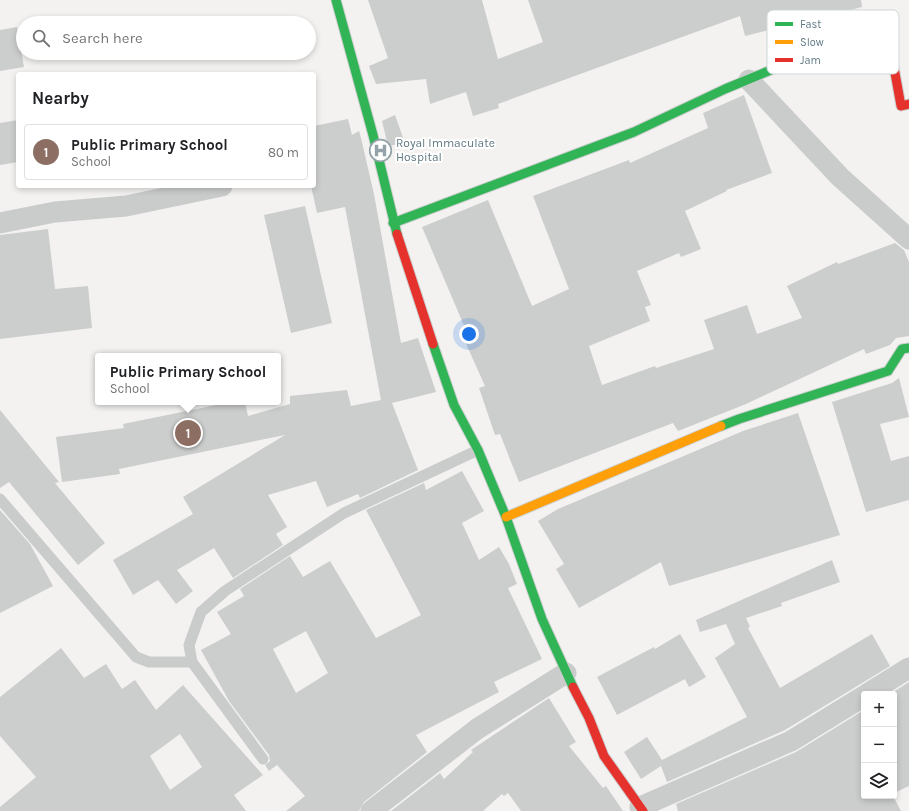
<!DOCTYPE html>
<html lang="en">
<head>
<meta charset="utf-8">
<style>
	:root { --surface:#fff; --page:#f2f2f2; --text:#202124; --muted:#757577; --line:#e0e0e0; --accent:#545c60 }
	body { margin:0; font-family:Karla,sans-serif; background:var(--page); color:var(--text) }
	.controls { position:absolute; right:12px; bottom:12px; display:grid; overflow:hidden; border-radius:4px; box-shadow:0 2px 6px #0003 }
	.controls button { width:36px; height:36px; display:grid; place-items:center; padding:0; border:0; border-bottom:1px solid var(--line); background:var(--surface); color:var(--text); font:20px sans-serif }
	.you { position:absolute; left:469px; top:334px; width:14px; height:14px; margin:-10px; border:3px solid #fff; border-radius:50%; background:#1a73e8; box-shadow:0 0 0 6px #1a73e833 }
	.badge { display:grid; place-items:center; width:26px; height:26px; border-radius:50%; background:var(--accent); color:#fff; font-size:13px; font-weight:700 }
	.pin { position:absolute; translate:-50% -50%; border:2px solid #fff; box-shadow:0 1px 4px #0006 }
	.popup { position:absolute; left:95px; top:353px; width:186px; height:52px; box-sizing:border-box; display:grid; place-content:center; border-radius:4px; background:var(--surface); filter:drop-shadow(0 1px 3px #0005); font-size:13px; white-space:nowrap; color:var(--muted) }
	.popup b { font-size:15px; color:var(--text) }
	.popup::after { content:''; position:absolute; left:50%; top:100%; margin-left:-8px; border:8px solid transparent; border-top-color:var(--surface) }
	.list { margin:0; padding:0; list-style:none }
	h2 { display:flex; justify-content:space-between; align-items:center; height:52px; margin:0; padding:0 16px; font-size:17px }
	h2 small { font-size:13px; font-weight:400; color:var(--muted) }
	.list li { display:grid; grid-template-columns:26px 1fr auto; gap:12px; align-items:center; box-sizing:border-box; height:56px; margin:0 8px 8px; padding:0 8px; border:1px solid var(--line); border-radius:4px }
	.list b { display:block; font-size:15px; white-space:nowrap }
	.list p { margin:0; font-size:13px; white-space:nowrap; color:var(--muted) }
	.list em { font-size:13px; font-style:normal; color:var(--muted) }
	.icon { flex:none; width:22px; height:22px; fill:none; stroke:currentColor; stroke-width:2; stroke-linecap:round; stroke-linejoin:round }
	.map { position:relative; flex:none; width:909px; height:811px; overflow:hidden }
	.search { position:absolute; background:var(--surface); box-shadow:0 2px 6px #0003; left:16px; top:16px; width:300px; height:44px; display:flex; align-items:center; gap:10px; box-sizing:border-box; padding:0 14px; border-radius:22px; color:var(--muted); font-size:15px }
	.panel { position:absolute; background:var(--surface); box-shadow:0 2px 6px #0003; left:16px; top:72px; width:300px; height:116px; border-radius:4px }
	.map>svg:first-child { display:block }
	.building { fill:#cccecd; fill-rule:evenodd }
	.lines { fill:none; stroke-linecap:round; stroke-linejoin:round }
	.fast-casing { stroke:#cccfcf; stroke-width:11 }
	.slow-casing { stroke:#cccfcf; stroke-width:11 }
	.jam-casing { stroke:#cccfcf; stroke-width:11 }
	.lane { stroke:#cacccc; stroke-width:11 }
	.street { stroke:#cacccc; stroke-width:21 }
	.fast { stroke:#30b455; stroke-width:9 }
	.slow { stroke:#ff9f0a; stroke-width:9 }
	.jam { stroke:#e5322d; stroke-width:9 }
	.labels { text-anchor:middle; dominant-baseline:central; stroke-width:4; stroke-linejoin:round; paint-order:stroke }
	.poi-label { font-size:12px; fill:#607983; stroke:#fff; text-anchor:start }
	.key { fill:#fff; stroke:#cfd7da; stroke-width:1 }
	.key-label { font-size:11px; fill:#607983 }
</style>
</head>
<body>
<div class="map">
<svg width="909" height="811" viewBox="0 0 909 811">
	<rect width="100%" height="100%" fill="#f3f2f0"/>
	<g class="building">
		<polygon points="368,0 482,0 498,59 543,42 528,0 861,0 862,7 745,36 740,16 498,104 499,108 473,116 466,92 430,104 426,79 376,84 369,66 388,58"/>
		<polygon points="17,27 24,67 0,71 0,30"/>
		<polygon points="744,95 772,173 726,190 727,191 685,211 701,249 681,257 679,253 637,271 651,305 645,307 650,321 589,346 602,385 655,366 656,368 714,349 704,320 747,305 757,334 802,318 787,286 837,262 838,264 895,243 904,250 909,262 909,336 896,338 890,345 866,354 864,349 746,404 678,431 673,423 519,482 500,434 495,435 479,388 485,386 463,337 468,335 422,227 488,200 532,306 569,289 533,196 629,160 630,163 708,128 703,113"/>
		<polygon points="395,115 405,143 388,146 382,121"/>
		<polygon points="348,119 352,135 359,131 361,138 374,194 401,343 418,338 436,392 392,403 418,470 360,498 358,494 327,507 316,481 268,495 287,527 276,534 283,545 233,578 214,548 177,570 193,591 176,604 158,580 133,595 113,560 193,514 183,497 285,435 119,469 120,474 62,482 56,437 124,428 123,424 231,402 245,402 248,416 290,404 290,396 347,390 351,406 381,400 345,207 317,213 311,186 314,186 314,126"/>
		<polygon points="18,120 18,162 0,165 0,123"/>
		<polygon points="305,206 332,323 291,333 264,215"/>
		<polygon points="48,229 55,289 88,286 92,328 0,339 0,235"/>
		<polygon points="899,378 909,417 880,424 891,461 909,456 909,500 866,512 832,402 892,383"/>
		<polygon points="0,410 59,482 55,483 105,543 78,565 9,482 0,488"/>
		<polygon points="798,413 840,535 669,586 661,562 579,608 556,569 564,564 538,521 558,509 743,431"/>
		<path d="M 462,471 L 484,511 L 462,523 L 479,560 L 499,547 L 509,564 L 517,584 L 508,588 L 542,659 L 494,682 L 499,692 L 416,735 L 427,752 L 364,802 L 359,811 L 286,811 L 305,796 L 277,765 L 269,771 L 265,765 L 270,761 L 269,755 L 229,701 L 201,650 L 231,634 L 217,612 L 244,596 L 240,589 L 290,556 L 303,577 L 330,561 L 376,638 L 421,615 L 366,510 L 424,483 L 426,490 ZM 306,631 L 328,673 L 296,693 L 273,649 Z"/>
		<polygon points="0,510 30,544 53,586 0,613"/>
		<polygon points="832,560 840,582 781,603 782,606 746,618 750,627 748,628 780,688 872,634 890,666 785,730 667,782 661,766 641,779 624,752 647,737 662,760 747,717 715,658 735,644 726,624 700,632 696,620"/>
		<polygon points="680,634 706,677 689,687 685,679 617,715 597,677 654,647 655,649"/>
		<path d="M 61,648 L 84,678 L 106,664 L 122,689 L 135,680 L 156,710 L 183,685 L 263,775 L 234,795 L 246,811 L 0,811 L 0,807 L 36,777 L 0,736 L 0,697 ZM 180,734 L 202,767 L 170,790 L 150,756 Z"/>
		<polygon points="909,682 909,786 894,793 894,694 890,694"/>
		<polygon points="549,698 576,742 569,746 603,788 606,786 623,811 521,811 508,793 504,796 502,794 483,811 391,811 440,773 444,779 473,752 471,750"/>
		<polygon points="864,710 864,796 893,796 901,811 678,811 676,804 796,752"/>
	</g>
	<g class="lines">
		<defs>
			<g id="fast">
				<polyline points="336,0 373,135 397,234"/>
				<polyline points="393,223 634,132 725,89 800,58 872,36 882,44"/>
				<polyline points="433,344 454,405 478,450 506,517 542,619 573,687"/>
				<polyline points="721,426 739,419 888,371 902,349 909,348"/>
			</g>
			<polyline id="slow" points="506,517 721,426"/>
			<g id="jam">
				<polyline points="882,44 891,51 901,106 909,104"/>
				<polyline points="397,234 433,344"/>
				<polyline points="573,687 589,718 604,756 643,811"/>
			</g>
		</defs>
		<use href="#fast" class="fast-casing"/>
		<use href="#slow" class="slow-casing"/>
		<use href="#jam" class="jam-casing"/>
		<g class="lane">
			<polyline points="0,499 136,657 149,662 192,662"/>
			<polyline points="263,759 192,662 189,645 201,612 225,591 344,513 478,450"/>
		</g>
		<g class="street">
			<polyline points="749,80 840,177 909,239"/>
			<polyline points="0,223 55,212 126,206 222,186"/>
			<polyline points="867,694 909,668"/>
			<polyline points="640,807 791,741 864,696"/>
			<polyline points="371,811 477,729 566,673"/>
		</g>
		<use href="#fast" class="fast"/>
		<use href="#slow" class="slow"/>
		<use href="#jam" class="jam"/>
	</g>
	<defs>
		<symbol id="hospital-ring" viewBox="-11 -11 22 22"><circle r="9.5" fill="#fff" stroke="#93a3a9" stroke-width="1.5"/><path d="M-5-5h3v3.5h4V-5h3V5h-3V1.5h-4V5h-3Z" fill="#93a3a9"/></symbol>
	</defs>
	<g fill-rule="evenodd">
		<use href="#hospital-ring" x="368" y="138" width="25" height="25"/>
	</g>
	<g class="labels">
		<g class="poi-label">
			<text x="396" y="143">Royal Immaculate<tspan x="396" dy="14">Hospital</tspan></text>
		</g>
	</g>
	<rect x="767" y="10" width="132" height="64" rx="6" class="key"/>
	<rect x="775" y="22" width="18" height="4" fill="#30b455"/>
	<rect x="775" y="40" width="18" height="4" fill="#ff9f0a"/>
	<rect x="775" y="58" width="18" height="4" fill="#e5322d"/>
	<g class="key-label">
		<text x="800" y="28">Fast</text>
		<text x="800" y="46">Slow</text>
		<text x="800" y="64">Jam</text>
	</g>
</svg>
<div class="controls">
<button>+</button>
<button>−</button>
<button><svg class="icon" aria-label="layers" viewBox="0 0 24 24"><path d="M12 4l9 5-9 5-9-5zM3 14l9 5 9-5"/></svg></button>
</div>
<div class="you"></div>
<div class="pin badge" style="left:188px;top:433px;background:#8d6e63">1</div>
<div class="popup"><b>Public Primary School</b>School</div>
<div class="search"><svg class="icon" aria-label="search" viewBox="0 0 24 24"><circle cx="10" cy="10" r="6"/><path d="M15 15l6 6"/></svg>Search here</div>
<section class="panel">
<h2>Nearby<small></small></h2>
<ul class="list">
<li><span class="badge" style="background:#8d6e63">1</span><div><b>Public Primary School</b><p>School</p></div><em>80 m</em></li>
</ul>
</section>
</div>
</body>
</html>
